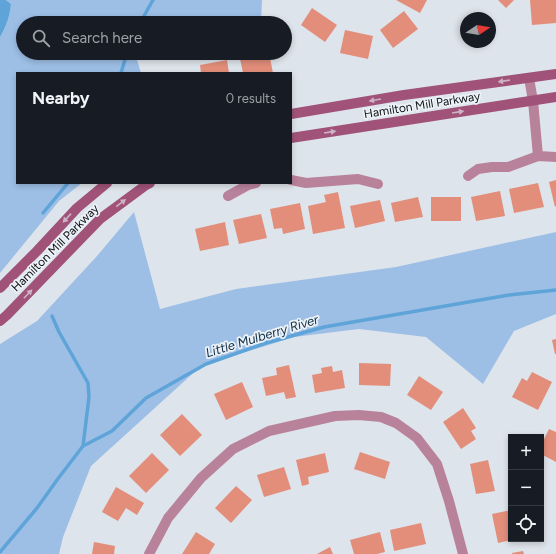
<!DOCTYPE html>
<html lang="en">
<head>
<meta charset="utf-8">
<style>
	:root { --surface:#171b24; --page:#242831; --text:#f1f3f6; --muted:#9ea1a6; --line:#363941 }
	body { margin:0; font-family:Figtree,sans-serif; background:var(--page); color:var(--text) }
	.controls { position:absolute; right:12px; bottom:12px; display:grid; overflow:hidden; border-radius:0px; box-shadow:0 2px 6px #0003 }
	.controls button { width:36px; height:36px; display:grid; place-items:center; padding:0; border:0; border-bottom:1px solid var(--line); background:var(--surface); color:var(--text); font:20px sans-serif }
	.compass { position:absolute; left:460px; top:12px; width:36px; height:36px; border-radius:50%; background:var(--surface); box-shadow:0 2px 6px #0003; rotate:78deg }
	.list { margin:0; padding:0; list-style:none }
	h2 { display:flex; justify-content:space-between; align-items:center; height:52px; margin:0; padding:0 16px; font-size:17px }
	h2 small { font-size:13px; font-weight:400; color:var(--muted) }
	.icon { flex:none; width:22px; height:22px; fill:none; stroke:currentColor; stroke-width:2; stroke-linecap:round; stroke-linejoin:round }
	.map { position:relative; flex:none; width:556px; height:554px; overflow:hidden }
	.search { position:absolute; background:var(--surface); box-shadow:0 2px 6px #0003; left:16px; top:16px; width:276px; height:44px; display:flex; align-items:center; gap:10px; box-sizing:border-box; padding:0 14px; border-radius:22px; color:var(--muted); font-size:15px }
	.panel { position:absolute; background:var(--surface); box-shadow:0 2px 6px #0003; left:16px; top:72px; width:276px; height:112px; border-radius:0px }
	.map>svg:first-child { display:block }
	.green { fill:#9dbfe6 }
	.water { fill:#5ea4d9 }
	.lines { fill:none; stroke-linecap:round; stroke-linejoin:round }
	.stream { stroke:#5ea4d9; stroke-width:3.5 }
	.building { fill:#e28e7b }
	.street { stroke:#b9829b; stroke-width:10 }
	.secondary { stroke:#a05278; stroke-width:10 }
	.oneway { fill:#ceb2c5 }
	.labels { text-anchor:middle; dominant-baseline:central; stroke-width:3.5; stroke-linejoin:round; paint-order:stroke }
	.street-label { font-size:12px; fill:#0e1012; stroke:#ecf2f8 }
	.water-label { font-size:13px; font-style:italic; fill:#0f2e44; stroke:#ecf2f8 }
</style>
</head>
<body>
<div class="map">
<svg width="556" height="554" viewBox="0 0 556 554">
	<rect width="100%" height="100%" fill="#dee4eb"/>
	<g class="green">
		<path d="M 6,0 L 262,0 L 261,22 L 256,23 L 23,23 L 23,53 L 135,53 L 141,73 L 17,73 L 17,183 L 82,183 L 59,201 L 0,273 L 0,37 C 6,27 10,16 11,4 Z"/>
		<polygon points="134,212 160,309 236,289 396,267 556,232 556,314 514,331 483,384 426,337 359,329 294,337 201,366 91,466 63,537 59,554 0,554 0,344 37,321 97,256"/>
	</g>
	<path class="water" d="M 0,0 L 6,0 L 11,4 C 10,16 6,27 0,37 Z"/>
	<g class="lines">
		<g class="stream">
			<polyline points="140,23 153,0"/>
			<polyline points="121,73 127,53"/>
			<polyline points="43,213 68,183"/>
			<polyline points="52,316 59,332 88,383 89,397 83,446"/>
			<polyline points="0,552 37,508 57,480 83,446 112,431 146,398 206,364 266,343 324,327 509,295 556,290"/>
		</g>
	</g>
	<g class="building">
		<polygon points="396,0 427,0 420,13"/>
		<polygon points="498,0 514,0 506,8"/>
		<polygon points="530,0 556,0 556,23 532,25"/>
		<polygon points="312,8 337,25 325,42 301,25"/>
		<polygon points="404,11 418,29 393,48 380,30"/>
		<polygon points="345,30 373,36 368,59 340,53"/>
		<polygon points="267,53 269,53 273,73 243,73 240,59"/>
		<polygon points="227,60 229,73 201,73 200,65"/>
		<polygon points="556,180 556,206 555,207 549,182"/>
		<polygon points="538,183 544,207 514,213 509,189"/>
		<polygon points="500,191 505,216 476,221 471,197"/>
		<polygon points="338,192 345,228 313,234 308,206 326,202 324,195"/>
		<polygon points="418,197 423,217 395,222 391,203"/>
		<rect x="431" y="197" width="30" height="24"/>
		<polygon points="380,200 385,221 355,228 350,206"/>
		<polygon points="300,203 305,229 283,234 282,228 274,229 270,209"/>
		<polygon points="261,214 267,238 239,244 233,220"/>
		<polygon points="225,222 229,245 200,251 195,229"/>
		<polygon points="556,339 556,354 555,354 552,340"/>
		<polygon points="359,363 391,364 390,386 359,385"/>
		<polygon points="289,365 296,397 286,399 284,392 266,396 262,378 277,375 276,368"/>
		<polygon points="332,366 333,372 342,370 345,388 315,393 312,375 322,373 321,368"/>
		<polygon points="532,372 552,382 538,410 512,397 522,378 527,381"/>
		<polygon points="419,376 443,392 431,410 407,395"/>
		<polygon points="242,382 253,407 226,420 214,394"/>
		<polygon points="463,408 476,428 471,431 476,439 461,449 443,422"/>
		<polygon points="182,414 202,435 180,456 160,435"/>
		<polygon points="549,429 556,432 556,462 541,454 541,445"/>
		<polygon points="360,452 390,462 385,479 354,469"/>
		<polygon points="152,453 169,470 146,493 129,476"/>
		<polygon points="325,453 329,472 308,477 309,484 302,486 296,460"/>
		<polygon points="488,460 495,491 476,494 470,464"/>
		<polygon points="284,467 291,489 264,497 257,475"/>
		<polygon points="236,486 252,500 231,523 215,508"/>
		<polygon points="116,487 144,503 137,515 126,508 118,521 102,512"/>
		<polygon points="511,510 511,540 498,543 492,514"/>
		<polygon points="421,523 426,544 394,551 390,530"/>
		<polygon points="196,532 215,544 209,554 182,554"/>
		<polygon points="380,532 385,552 377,554 354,554 350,540"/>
		<polygon points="94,542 115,546 114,554 92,554"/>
		<polygon points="330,547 333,554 317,554"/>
		<polygon points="523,551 524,554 512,554 512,553"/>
	</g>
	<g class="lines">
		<g class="street">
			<polyline points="529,78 533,101 538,156"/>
			<polyline points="468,176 478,169 492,167 508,167 538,156 556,157"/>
			<polyline points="291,180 306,183 358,179 378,184"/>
			<polyline points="228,196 248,185 256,183"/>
			<polyline points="149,554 168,518 201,478 233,449 269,431 335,416 359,415 381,417 396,423 417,438 437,464 449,501 463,554"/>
		</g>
		<g class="secondary">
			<polyline points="291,114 404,95 556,74"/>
			<polyline points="291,138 556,97"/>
			<polyline points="0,288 37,251 77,208 107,183"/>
			<polyline points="0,321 7,315 100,219 146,185 150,183"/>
		</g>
	</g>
	<defs><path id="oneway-solid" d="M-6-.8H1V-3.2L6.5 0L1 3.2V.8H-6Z"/></defs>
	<g class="oneway">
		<use href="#oneway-solid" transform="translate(504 81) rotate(172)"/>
		<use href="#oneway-solid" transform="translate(375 100) rotate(170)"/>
		<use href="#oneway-solid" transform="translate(458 112) rotate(-9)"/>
		<use href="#oneway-solid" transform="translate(330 132) rotate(-9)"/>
		<use href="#oneway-solid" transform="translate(121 203) rotate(-37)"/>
		<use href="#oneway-solid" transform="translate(67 218) rotate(133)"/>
		<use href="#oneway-solid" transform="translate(28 294) rotate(-46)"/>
	</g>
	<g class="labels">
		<g class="street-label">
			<text transform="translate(422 105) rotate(-9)">Hamilton Mill Parkway</text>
			<text transform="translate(55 248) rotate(-45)">Hamilton Mill Parkway</text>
		</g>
		<g class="water-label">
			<text transform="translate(262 336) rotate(-17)">Little Mulberry River</text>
		</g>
	</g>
</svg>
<div class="controls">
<button>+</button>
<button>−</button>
<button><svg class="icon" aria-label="locate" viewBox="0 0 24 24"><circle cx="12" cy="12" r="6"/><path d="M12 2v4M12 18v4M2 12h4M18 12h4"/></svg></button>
</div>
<svg class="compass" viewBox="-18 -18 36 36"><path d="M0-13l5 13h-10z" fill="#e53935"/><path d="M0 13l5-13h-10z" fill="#9ea1a6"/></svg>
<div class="search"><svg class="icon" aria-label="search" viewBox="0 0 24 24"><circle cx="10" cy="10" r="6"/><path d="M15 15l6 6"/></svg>Search here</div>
<section class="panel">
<h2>Nearby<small>0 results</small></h2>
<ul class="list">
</ul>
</section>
</div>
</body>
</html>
